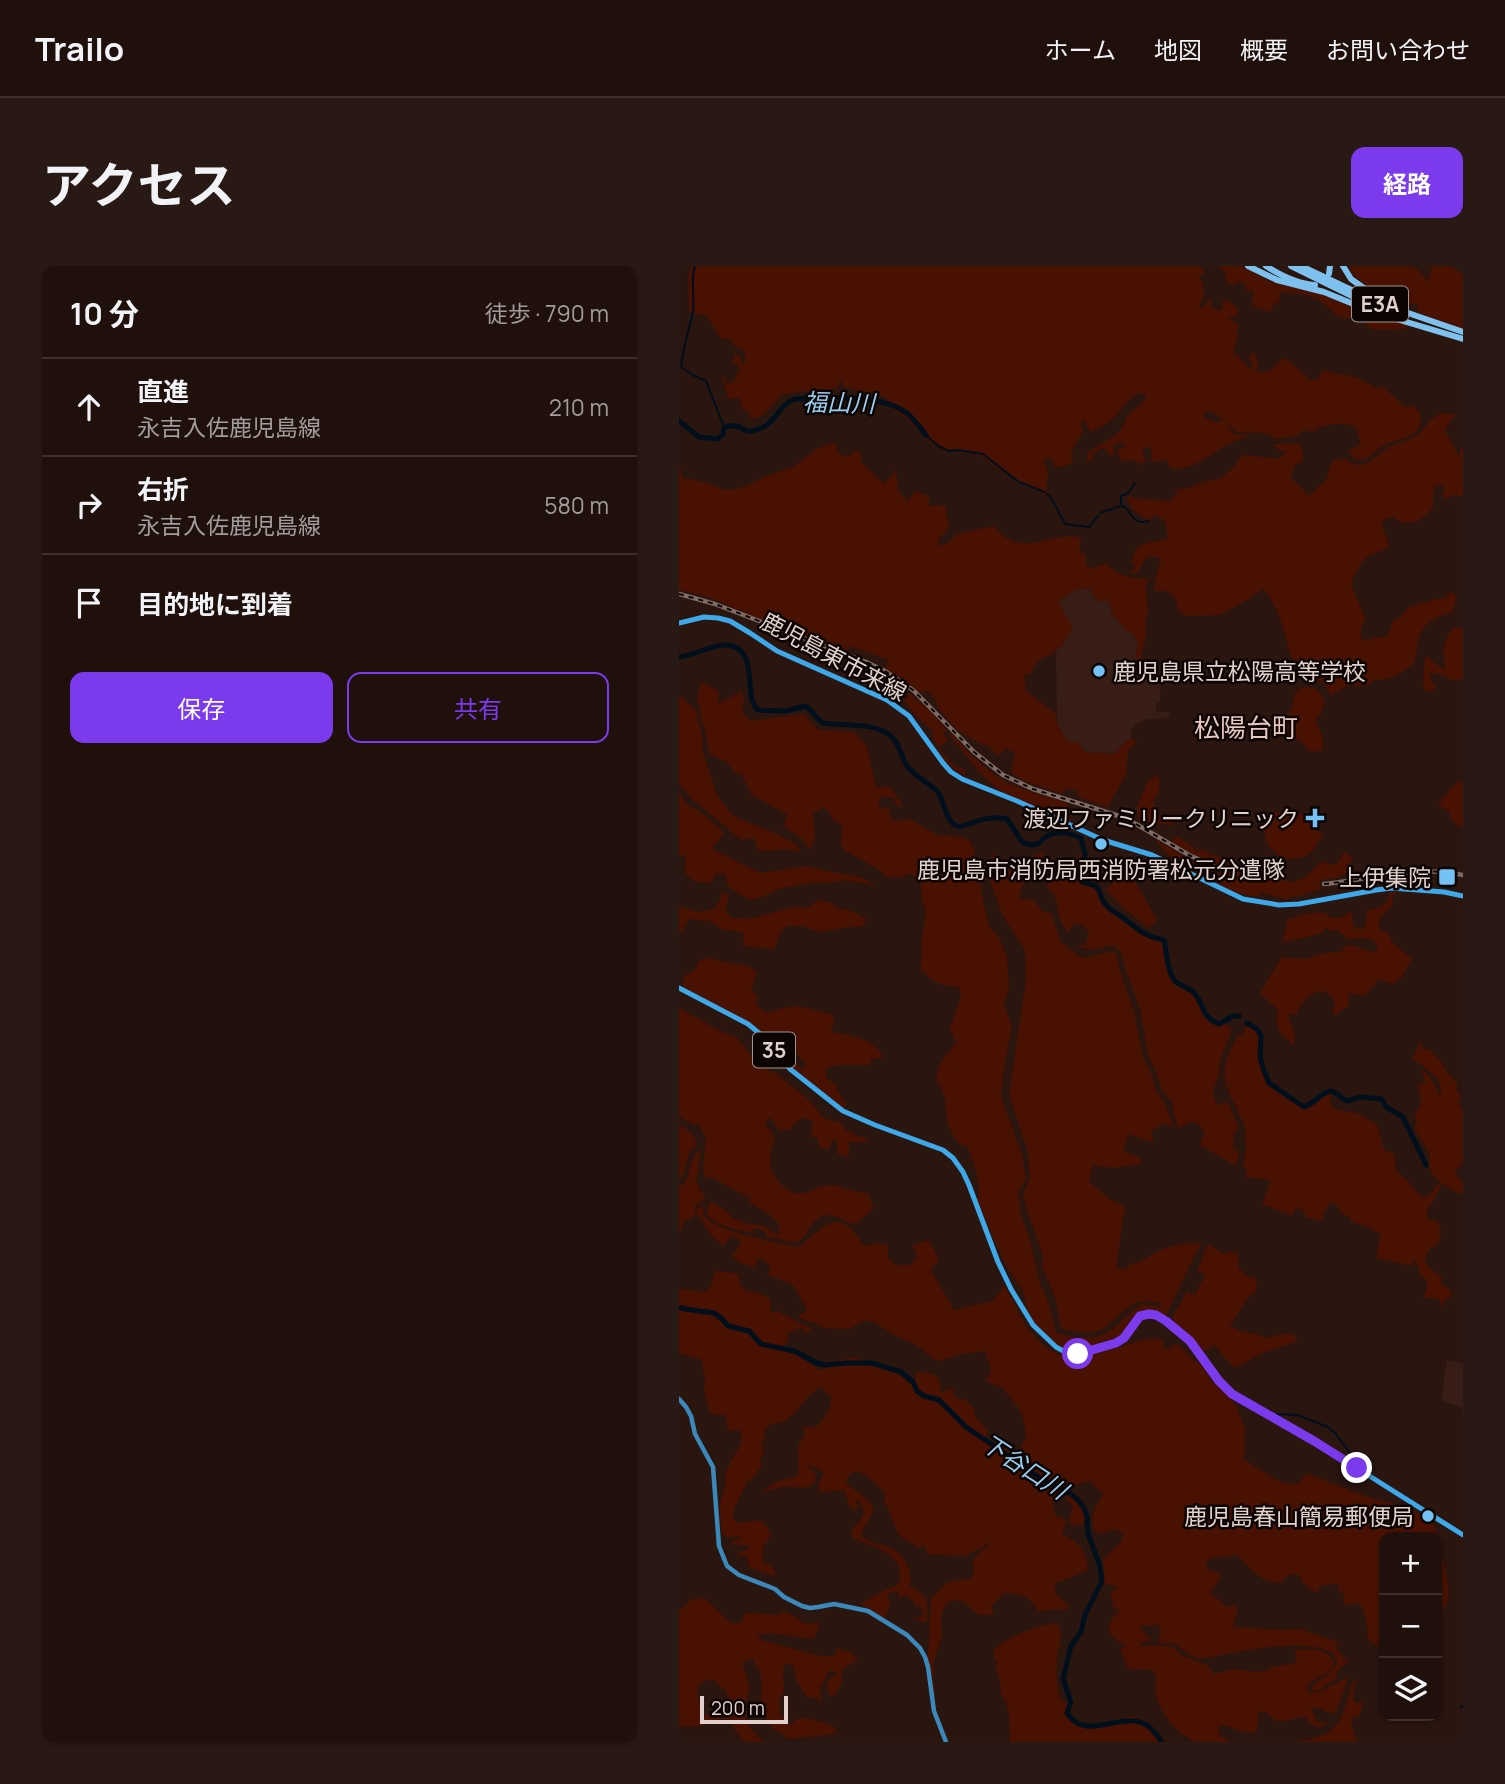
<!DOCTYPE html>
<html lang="ja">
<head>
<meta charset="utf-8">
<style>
	:root { --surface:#20100b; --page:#281914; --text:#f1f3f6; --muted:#a29d9d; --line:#3d302c; --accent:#7c3aed }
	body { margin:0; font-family:Manrope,"Noto Sans JP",sans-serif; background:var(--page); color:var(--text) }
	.controls { position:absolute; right:21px; bottom:21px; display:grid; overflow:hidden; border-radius:14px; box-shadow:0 2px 5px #0004 }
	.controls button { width:63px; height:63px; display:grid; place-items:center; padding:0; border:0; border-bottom:2px solid var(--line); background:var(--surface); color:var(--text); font:35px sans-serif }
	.scale { position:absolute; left:21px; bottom:18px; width:88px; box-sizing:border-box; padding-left:7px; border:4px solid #e1d1cc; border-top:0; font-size:19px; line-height:24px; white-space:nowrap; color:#e1d1cc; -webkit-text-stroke:5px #0c0503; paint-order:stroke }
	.stop { position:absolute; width:21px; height:21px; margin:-16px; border:5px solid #7c3aed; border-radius:50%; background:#fff }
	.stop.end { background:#7c3aed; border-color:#fff; box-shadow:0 2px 7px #0008 }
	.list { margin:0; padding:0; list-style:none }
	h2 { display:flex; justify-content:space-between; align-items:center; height:91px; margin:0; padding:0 28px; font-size:30px }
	h2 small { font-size:23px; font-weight:400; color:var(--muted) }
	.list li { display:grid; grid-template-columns:46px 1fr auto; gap:21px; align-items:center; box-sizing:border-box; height:98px; padding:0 28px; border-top:2px solid var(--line) }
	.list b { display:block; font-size:26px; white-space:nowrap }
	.list p { margin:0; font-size:23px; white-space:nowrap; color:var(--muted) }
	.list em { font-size:23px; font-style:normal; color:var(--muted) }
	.actions { display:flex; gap:14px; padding:21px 28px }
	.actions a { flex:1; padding:16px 0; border:2px solid var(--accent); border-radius:14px; text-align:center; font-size:24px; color:var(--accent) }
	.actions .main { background:var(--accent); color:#fff }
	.icon { flex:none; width:38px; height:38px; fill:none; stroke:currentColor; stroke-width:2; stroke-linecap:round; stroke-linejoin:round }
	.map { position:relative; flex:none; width:784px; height:1476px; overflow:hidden; border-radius:14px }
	header { display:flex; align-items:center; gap:42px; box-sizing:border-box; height:98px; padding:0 35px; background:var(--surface); border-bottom:2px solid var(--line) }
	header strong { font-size:33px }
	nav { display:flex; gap:38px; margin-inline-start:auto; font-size:24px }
	.intro { display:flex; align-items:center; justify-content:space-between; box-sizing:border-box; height:168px; padding:0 42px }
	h1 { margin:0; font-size:49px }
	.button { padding:18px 32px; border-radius:14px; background:var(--accent); color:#fff; font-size:24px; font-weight:700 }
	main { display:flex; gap:42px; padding:0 42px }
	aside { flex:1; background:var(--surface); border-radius:14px; box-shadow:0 2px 5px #0004 }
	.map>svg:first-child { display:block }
	.built { fill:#371d15 }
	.green { fill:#481101; fill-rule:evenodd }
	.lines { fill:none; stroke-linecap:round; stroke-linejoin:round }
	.stream { stroke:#000f1c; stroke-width:2 }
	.river { stroke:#000f1c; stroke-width:5 }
	.secondary { stroke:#3b89bb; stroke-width:4.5 }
	.primary { stroke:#3ea8e8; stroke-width:5 }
	.motorway { stroke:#7ec1ef; stroke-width:6 }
	.rail-casing { stroke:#7e6b66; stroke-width:4.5 }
	.rail { stroke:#0c0503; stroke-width:2; stroke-dasharray:5; stroke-linecap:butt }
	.route { stroke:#7c3aed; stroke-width:9 }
	.poi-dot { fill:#73c1f5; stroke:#0c0503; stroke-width:2.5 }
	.labels { text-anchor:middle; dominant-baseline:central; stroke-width:5; stroke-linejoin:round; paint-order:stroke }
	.shield { fill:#0c0503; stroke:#a19490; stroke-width:2 }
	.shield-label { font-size:21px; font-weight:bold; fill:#e1d1cc }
	.street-label { font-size:23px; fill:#e1d1cc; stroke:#0c0503 }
	.poi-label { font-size:23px; fill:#e1d1cc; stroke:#0c0503; text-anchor:end }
	.water-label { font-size:24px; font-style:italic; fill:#98cdf2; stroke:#0c0503 }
	.quarter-label { font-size:26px; fill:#e7c8bf; stroke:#0c0503 }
</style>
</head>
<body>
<header>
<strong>Trailo</strong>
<nav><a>ホーム</a><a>地図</a><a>概要</a><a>お問い合わせ</a></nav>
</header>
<div class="intro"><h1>アクセス</h1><a class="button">経路</a></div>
<main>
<aside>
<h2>10 分<small>徒歩 · 790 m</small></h2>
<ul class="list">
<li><svg class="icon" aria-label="ahead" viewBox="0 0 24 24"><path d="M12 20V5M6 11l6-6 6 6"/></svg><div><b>直進</b><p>永吉入佐鹿児島線</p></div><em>210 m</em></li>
<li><svg class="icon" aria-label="right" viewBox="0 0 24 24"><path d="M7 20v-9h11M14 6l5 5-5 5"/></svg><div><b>右折</b><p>永吉入佐鹿児島線</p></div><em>580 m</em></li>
<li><svg class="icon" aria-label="arrive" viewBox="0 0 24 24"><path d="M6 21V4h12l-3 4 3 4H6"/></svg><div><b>目的地に到着</b></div></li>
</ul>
<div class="actions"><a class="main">保存</a><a>共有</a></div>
</aside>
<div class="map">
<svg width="784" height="1476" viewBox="0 0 784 1476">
	<rect width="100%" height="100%" fill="#2a150f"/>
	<g class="built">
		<polygon points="396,323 412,323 415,331 423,336 428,333 434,350 446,362 447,366 453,366 459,377 457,387 469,408 482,408 481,436 477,437 477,446 490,446 490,449 488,452 469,453 460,456 452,463 452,473 446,476 436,488 406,486 402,482 388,475 378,457 377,385 386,375 378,336"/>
		<polygon points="768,1094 784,1097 784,1151 783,1150 783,1141 762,1135"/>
	</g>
	<g class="green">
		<path d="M 12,0 L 521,0 L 526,7 L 520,10 L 524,19 L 525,31 L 519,41 L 524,41 L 532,31 L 532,41 L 540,44 L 544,43 L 544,34 L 550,35 L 559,43 L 558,51 L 548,50 L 555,56 L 559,57 L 558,72 L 554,87 L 560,90 L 562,95 L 567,97 L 568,102 L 573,103 L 574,99 L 569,90 L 575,87 L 577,90 L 579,101 L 577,103 L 579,106 L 591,105 L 603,92 L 612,96 L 631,114 L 639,113 L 643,105 L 647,104 C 655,109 662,108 671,110 C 682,112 689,117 698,123 L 703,120 L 725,140 L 729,141 L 734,140 L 741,146 L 742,159 C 730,176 717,171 702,181 C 696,185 691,192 684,194 C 677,195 673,191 669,186 L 682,178 L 677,161 C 664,155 649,158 636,163 L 635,166 L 624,164 L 620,167 L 620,169 L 598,173 L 585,167 L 558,166 L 540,150 L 531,145 L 526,146 L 524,151 L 538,157 L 541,154 L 548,158 L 556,169 L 573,169 C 566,171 554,176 547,179 C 531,189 512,205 492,203 L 487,194 L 475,196 L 473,195 L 472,182 L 470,181 L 463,182 L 465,191 L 468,194 L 461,199 C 456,192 451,194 443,195 L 437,184 L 446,182 L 444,175 L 434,180 L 435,190 L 431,190 L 427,183 L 422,182 L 413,189 L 413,194 L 408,196 L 408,189 C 417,178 435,174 443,162 C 446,159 445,155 447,152 C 452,144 461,140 467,133 L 466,129 L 461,127 C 450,131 447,138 440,146 C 433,155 422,161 412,166 L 405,154 L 401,157 L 404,165 L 392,186 L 394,196 L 385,201 L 374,200 L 374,192 L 365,193 L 369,208 L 367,224 L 371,227 L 367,230 L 359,224 L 341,217 L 303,190 L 283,185 L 265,185 L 251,176 L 225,150 L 207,138 L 209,132 L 165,121 L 161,113 L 159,121 L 152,124 L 141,123 L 101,129 C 93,139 85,154 70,153 L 72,149 L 62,141 L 61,132 L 50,133 L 42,111 L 44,109 L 47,118 L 55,115 L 61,103 L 59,99 L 54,97 L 55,87 L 61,90 L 64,99 L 66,97 C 67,87 66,82 56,81 L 51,73 L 41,72 L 28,50 L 10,46 L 9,12 Z"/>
		<path d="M 537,0 L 563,0 L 590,15 L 640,27 L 727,59 L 728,63 L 695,64 L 677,51 C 659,56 654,44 641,35 C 631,28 613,26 601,26 L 600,36 L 595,37 L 592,45 L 590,46 L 572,39 L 575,25 L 567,24 L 567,18 L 560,15 L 555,19 L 547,16 L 547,6 Z"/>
		<polygon points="670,0 729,0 740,4 748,16 753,2 749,0 771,0 784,7 784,64 738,46 740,39 728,36 717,30 720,24 705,24 704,30 673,9"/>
		<path d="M 762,147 L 777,148 L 766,164 L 780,191 L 782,182 L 784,181 L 784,229 L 779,231 L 777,228 L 766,233 L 763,228 L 766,226 L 764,219 L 756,219 L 754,229 L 754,241 C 743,255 730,263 714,251 L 707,253 L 702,258 L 711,281 L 688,291 L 683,296 L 674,312 L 673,321 L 686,351 L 681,369 L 683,373 L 691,375 L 691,371 L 701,372 L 709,369 L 714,355 L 723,350 L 728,342 C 741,339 753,332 767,332 L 768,328 L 773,326 L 776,329 L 778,335 L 775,340 L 774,346 C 741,356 740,364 736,396 C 723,408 711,414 694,414 L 690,419 L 668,420 L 652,429 L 646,419 L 620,401 L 612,390 L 601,352 L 589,328 L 583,323 L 572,332 L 541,349 L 506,350 L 498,342 L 498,335 L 490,325 L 475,325 L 477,309 L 482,295 L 479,291 L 468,291 L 459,306 L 454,308 L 450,306 L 456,303 L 455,298 L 452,297 C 457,272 471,279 489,272 L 486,256 L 476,248 L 470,254 C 459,248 448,243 449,229 L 459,233 L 491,235 L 495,231 L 499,223 L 511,222 L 518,218 L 542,212 L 556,200 L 560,192 L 566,189 L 599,193 L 609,185 L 601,185 L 593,178 L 620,177 L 624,188 L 624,196 L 616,198 L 612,212 L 630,230 L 647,214 L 651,200 L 655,194 L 666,193 C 671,197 676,199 682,199 C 694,197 701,186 711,181 C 721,175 733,175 742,166 C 749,158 752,152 762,147 Z"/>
		<path d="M 157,176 L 158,184 L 162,190 L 170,190 L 176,184 L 183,188 L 182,196 L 205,218 L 217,204 L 219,224 L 228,235 L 237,225 L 250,230 L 250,240 L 266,239 L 270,261 L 259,274 L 260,280 L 269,277 L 278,268 L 314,260 C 320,265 328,274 336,276 C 359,282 383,265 402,272 L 400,285 L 407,289 L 407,299 L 413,303 L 427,297 C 439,309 452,314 469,312 L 467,321 L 469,345 L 466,359 L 468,366 L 462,389 L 466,400 L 472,403 L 469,408 L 460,403 L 457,387 L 459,377 L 453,366 L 447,366 L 446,362 L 434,350 L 429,333 L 423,336 L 415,331 L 412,323 C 394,322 392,326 379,336 L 394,362 C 389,370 384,379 376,385 C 362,396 359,389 352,408 L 345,410 L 347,425 L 377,448 L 378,457 L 388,475 L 401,477 L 402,482 L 406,486 L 436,488 L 446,476 L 452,473 L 458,475 L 449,485 L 447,508 L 429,541 L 399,531 L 398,524 L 386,523 L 383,528 L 343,514 L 332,506 L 336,486 L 327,483 L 318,490 L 311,481 L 298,476 L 277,463 L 260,443 L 255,431 L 248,425 L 241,427 L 225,413 L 206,403 L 210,394 L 170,380 L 168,386 L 111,364 L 103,353 L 89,357 L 32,332 L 0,324 L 0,203 L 2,203 L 3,212 L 21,215 L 47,224 L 63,222 L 83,212 L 116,200 L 137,183 Z"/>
		<path d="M 774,362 L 784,362 L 784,413 L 770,414 L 766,409 L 751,407 L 751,414 L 757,420 L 755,424 L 750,426 L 744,422 L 746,392 L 749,391 L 761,401 L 767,402 C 762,386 764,376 774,362 Z"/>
		<path d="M 22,415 L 39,425 L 40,438 L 62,425 L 65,432 L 63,446 L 71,455 L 125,448 L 139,464 L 175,466 L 188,480 L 197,522 L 211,520 L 223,538 L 221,543 L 213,531 L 201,531 L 199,538 L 204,543 L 211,542 L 211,552 L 218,555 L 230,553 L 259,569 L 280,571 L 290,574 L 295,583 L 305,639 L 311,662 L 319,670 L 328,691 L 330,722 L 325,737 L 333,761 L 325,802 L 322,830 L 343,889 L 347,913 L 339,925 L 342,948 L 352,978 L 360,1015 L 369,1035 L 377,1067 C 428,1080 426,1066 463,1038 L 481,1041 L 483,1038 C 478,1037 472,1035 467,1035 C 446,1034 435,1062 415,1066 C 404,1068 393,1065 382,1062 L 376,1031 L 363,1001 L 364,989 L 349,947 L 344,927 L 351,912 L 349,887 L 330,828 L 347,713 L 346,685 L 323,648 L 308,606 L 314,602 L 313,588 C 336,600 344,592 367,585 L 356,604 L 344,617 L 340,633 L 354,634 L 363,645 L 372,647 L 382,676 L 404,692 L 435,685 L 438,691 L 439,699 L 455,746 L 464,791 L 472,808 L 477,825 L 486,837 L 495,862 L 486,857 L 472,865 L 475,877 L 449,868 L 444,885 L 463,893 L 460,898 L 434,902 L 414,899 L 410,915 L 430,933 L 446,940 L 437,1002 L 449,1003 L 450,998 C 461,999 475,985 487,982 C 498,978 510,977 522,977 L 487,1049 L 484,1050 L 472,1044 L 463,1045 L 453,1052 L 441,1070 L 395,1085 L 380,1083 L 350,1053 L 344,1025 L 325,996 L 298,934 C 304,915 294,897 288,880 L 280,878 C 276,872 271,865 269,858 C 266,843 269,828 257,815 C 258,798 267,789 277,777 L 271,763 L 279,739 L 282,729 L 280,721 C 261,719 253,717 241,702 L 243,689 L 242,677 L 247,645 L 243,635 L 242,617 L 231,607 L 224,611 L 207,611 L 199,603 L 168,586 L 163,581 L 161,575 L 164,572 L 161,568 L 164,560 L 154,554 L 150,546 L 145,541 L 134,547 L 136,572 L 130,584 L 123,573 L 104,560 L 109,549 L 73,529 L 62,507 L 57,508 L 48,496 L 30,488 L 26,463 L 22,455 L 21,441 L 18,434 Z"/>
		<path d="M 625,421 L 636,422 L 643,430 L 646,437 L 641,449 L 638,451 L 637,457 C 643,465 646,476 643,485 L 629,485 C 623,473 618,474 605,470 L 604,462 L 615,435 L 613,433 L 620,423 Z"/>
		<path d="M 230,427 L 253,446 L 268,465 L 263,468 L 270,474 L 260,481 L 261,484 L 277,501 L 286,503 L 286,510 C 268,500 259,487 253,468 L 255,466 L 235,448 L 225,434 Z"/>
		<polygon points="0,429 17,444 23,470 23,484 38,529 54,550 100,569 118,579 122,586 103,583 94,585 79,584 75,572 62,574 13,533 0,518"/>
		<path d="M 272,466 C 287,484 305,503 325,515 C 345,525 367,530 388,537 L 390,540 L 387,547 L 391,550 L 392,557 L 377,550 L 377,548 L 375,550 L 322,526 L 303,509 L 271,470 Z"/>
		<path d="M 479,509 C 482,520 481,526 474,535 L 477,541 L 475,546 L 499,560 L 470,556 L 460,553 L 458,542 L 469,514 Z"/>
		<polygon points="779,515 784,517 784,562 773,555 770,546 759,538"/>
		<path d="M 0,526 L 7,537 L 28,551 L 45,566 L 33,583 L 81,607 L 129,600 L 148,605 L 181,611 L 198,620 L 167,614 L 152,617 L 130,617 L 99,623 L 83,631 L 71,634 L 58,627 L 47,618 L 48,612 L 45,608 L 37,607 L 33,616 C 21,617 14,617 6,607 L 7,590 L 0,589 Z"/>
		<path d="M 586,547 C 601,547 620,543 632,555 C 637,561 636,564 644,568 C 640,574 637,582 631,587 C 615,600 590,591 586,570 C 584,563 586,555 586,547 Z"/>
		<path d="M 499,571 L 512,579 L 517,586 L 520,583 L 528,585 L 529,588 L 554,594 L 556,599 L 564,603 L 570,598 L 586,592 L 591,595 L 591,600 C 596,604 599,609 603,613 C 614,622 636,606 640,596 L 657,599 L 665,586 L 674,591 L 669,601 L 669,606 L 659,612 L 641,614 L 641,623 L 622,630 L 612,631 L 608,634 L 583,626 L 580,631 L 557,627 L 518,608 L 490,590 L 475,572 L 512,595 L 539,608 L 544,600 L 511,587 L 493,576 L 494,572 Z"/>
		<path d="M 402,579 L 405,587 L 399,613 L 402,617 C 427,622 414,627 427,641 C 429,644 458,666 462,668 C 468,672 476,673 483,675 C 485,687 487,708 495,717 C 500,723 509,724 514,729 C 525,740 524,765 547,758 L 553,763 C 549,774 544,785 541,796 C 540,800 541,804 540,808 C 536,821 530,826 540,840 L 548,835 L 560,862 L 555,866 L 554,881 L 560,887 L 557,900 L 521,879 L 526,867 C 516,852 513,854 499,863 L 492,834 L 484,826 L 476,804 L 469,789 L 461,742 L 448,708 L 442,686 L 434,679 C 422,682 410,687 398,679 L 406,679 L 410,668 L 406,661 L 396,657 L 389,666 C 386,661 381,656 380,650 C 378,639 380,631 369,623 L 368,618 L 402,588 Z"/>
		<polygon points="450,605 478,654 470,662 443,641 427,624 433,617"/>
		<path d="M 43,626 L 50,629 L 46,645 L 53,652 L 70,653 L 115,641 L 130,641 L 140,634 L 153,637 L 158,642 L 171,644 L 187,653 L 184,660 L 162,662 L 145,666 L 133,664 L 124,660 L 109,660 L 102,665 L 95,683 L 64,680 L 65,667 L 43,663 L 31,655 L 9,653 L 3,666 L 0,665 L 0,640 C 17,647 21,648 38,641 Z"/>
		<path d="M 711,626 L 724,626 L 713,629 L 714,638 L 701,652 L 700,663 L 709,667 L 714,677 L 733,693 L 723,711 L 713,718 L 700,713 L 686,730 L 669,727 L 670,739 L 655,750 L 653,745 L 656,739 L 653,731 L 646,725 C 630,726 623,735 617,749 L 609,747 L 616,772 L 614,779 L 601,767 L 597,752 L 600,745 L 581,727 L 603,691 L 626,693 L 645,687 L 661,686 L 668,679 L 677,680 L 696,687 L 699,681 L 694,674 L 684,672 L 669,673 L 659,664 L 654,665 L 646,662 L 644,667 L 603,677 L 609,653 L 627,648 L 644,646 C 653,653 661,655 669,647 L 673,647 L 674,660 L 682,664 L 687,658 L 688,644 C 703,641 707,641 711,626 Z"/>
		<path d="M 32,692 C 46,699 69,695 78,707 L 72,724 L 80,731 L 77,735 L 79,741 L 88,747 C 118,736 127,741 156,750 L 152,766 C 170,769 196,772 204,791 L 191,794 L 192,799 L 156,799 L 146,804 C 147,812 150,815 156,818 L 159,826 L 167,838 L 165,843 L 151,834 L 103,793 L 108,787 L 123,804 L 127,799 L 114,783 L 118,775 C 108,767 99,765 86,771 L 4,722 L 5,710 L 15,705 L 21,694 Z"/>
		<path d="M 0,742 L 39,764 L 58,772 L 70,786 L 76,798 L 96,807 L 129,833 L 146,853 L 161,856 L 167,864 L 181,871 L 190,872 L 185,876 L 170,876 L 170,891 L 158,888 L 158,874 L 152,875 L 151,883 L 142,882 L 139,878 L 138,871 L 131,871 L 134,856 L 131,854 L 122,852 L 118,857 L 115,857 L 111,864 L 103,864 L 102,867 L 91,851 L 86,858 C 102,877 93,872 91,892 C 89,908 108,931 125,927 C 134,925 140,919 151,919 C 164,920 175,927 189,927 L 195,942 L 177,958 C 167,957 160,950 150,949 C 133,948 130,971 117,977 L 86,970 L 87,966 L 78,962 L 75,962 L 74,967 C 59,963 34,961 27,946 L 32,935 L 49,946 L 52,951 L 68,958 L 83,959 L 99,969 L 100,958 L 90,948 L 70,937 L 72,933 L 34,912 L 26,911 L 24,903 L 27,872 L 20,858 L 15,859 L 0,850 Z"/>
		<path d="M 568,759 L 579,767 C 582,776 580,785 581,794 C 584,821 602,828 623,842 C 636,845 640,831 651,827 L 652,840 L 658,844 L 678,847 L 698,858 L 705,884 L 713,886 L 716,890 C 715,912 723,906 733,920 C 738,926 739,928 746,932 L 750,930 L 759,918 L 762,919 L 756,932 L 748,944 L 749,954 L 759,955 L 759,957 L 762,965 C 761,969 761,973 759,976 C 753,986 756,975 750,984 C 740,997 752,1005 763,1010 L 762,1018 L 771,1024 L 773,1030 L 766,1033 L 763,1042 L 760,1033 L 744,1031 L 748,1023 L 748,1014 L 742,1010 L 737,994 L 734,994 L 734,1000 L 697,992 L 702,968 L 692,964 L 690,961 L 670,955 L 671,951 L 661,947 L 661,943 L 655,937 L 651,937 L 644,948 L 644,955 L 626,951 L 626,946 L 617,941 L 613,950 L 583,938 L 592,914 L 566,911 L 568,903 L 564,901 C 567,886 569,872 564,857 C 558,837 543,823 546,800 C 548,789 555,779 559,769 L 563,770 Z"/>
		<path d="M 742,774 L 743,784 L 749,783 C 763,792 766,807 779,818 L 777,822 L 783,833 L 779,835 L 784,845 L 784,897 L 775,907 L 784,916 L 784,929 C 774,924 757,917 752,906 C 749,900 752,891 749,885 C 745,876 738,870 735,861 L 738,858 L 736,847 C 745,839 741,829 738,818 L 747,817 L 743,806 L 744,804 C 753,812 757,819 760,830 L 762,829 C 761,815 761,813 749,804 C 743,800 742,797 734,794 L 734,791 Z"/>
		<path d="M 0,858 C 8,865 15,866 18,878 L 10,887 L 4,909 L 0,914 Z"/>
		<path d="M 22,882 L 19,908 L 17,913 L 21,924 L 25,928 L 26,933 L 16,940 L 16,950 L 3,957 L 4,961 L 0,968 L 0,918 L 3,920 C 13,909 8,895 22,882 Z"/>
		<path d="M 24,938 C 24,944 23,949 28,953 C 39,965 101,978 118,981 L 122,979 C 150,955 161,942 185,980 L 198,977 L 209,979 L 209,991 L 216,999 L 232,999 L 238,990 L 233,979 L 250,974 L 260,994 L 251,1003 L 275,1044 L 314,1035 L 325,1020 C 335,1032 338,1045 346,1058 C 350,1065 358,1073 364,1078 C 386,1098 415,1089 441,1081 C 455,1077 467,1070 483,1074 L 487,1084 L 497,1078 C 508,1084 511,1095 523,1099 L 533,1116 L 540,1120 L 557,1139 L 566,1164 L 565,1193 C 567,1196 601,1216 604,1217 C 609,1218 616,1217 621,1217 L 627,1207 L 691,1232 L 727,1240 L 744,1249 L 756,1260 C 758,1280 777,1324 766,1341 C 763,1344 760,1347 758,1349 L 758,1271 L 705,1271 L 705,1382 L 702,1383 L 689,1373 C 688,1360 688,1349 680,1337 L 665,1339 L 664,1326 L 658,1325 L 660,1321 L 659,1319 L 653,1318 L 642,1320 L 638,1326 L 635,1326 L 623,1316 L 621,1310 L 613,1307 L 601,1317 C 580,1316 571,1302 558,1289 L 534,1292 L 528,1295 L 527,1303 L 537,1306 L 542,1310 C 540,1317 533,1320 531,1328 L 543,1336 L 547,1341 L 556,1339 L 558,1341 L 558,1347 L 554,1361 L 604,1364 L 621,1363 L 662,1377 L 656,1380 L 665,1392 L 670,1395 L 656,1407 L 659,1411 L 638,1425 L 632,1424 L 632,1422 C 639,1412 653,1409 658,1397 C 657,1392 655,1387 650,1385 C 628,1374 581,1382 557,1386 C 545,1388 531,1393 519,1392 C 510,1390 502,1383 496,1377 L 478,1377 L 482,1368 L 480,1358 L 461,1361 L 472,1374 L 462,1377 L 463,1381 C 467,1379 489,1380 494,1381 L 503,1390 L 529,1399 L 535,1408 L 554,1403 L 578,1406 L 590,1404 L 592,1401 L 617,1397 L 616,1384 C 630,1384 650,1381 655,1397 L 652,1404 L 630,1417 L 628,1424 L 631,1427 C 642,1428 658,1415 670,1411 L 656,1448 L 644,1445 L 644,1442 L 632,1442 L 639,1457 L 649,1456 C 642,1465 632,1461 627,1451 C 612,1450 601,1464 588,1446 L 578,1447 L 580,1454 L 577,1467 C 572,1466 565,1466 560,1464 C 553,1462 548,1459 540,1459 L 539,1462 L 541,1469 L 551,1476 L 514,1476 C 509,1471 505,1470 501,1466 C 488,1456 470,1428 478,1412 L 476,1407 L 473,1404 L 449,1403 L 441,1382 L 448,1380 C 426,1369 424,1361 441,1344 L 434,1342 L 432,1326 L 439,1320 L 425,1318 L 424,1293 L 442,1276 L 444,1267 L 435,1263 L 421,1268 L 416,1266 C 410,1248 415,1244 424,1228 L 411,1215 L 396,1219 L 379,1215 C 385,1224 407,1229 407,1242 C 407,1247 405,1254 404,1259 L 397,1260 L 390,1256 L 394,1239 L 388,1235 L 387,1231 L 391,1230 L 385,1227 L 378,1226 C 374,1237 371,1244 381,1252 L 385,1251 L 387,1257 L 383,1266 C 388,1273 393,1272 398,1277 C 405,1284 410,1296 408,1305 C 396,1308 387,1315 376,1317 L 376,1327 L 390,1339 L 389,1343 L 358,1345 C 353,1330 340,1327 325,1327 L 312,1340 L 315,1348 C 297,1352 296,1344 284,1335 L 273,1334 L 269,1336 L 264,1344 L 262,1353 L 263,1370 L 254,1398 L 256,1428 L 254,1426 L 254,1414 L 248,1391 L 250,1379 L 252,1334 C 257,1327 265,1317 274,1315 C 280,1313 285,1315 292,1312 L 295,1307 C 291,1288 299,1291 310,1278 L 308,1277 L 302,1282 L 285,1290 L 248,1288 L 247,1282 L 244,1280 L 239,1282 C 233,1276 225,1275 220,1268 C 213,1258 212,1245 205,1236 L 206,1227 C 195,1217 175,1191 167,1217 L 190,1235 L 195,1243 C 192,1253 184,1260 182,1270 C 192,1278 204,1278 214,1283 C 228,1291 234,1307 231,1321 L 238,1324 L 248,1333 L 248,1355 L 243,1356 L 234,1352 L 243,1351 L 244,1342 L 236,1340 L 235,1335 L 226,1329 L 220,1331 L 218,1325 L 210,1327 L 208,1330 L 211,1340 L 205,1352 L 181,1338 L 206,1324 L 219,1319 C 230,1289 196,1281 174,1272 L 172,1267 C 176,1257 181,1259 185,1246 L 180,1234 L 177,1235 L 179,1243 L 175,1244 L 170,1240 L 165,1224 L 141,1226 L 139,1219 L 145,1206 C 140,1204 136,1201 130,1199 L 129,1202 L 134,1204 L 137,1209 L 136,1217 C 125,1225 118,1220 106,1221 C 98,1222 89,1224 81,1226 L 99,1215 L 116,1211 L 120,1208 L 119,1179 L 125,1171 L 125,1160 L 137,1161 C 146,1152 152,1144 152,1131 L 141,1121 C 137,1124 132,1128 128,1132 C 121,1139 117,1147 109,1153 C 99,1160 84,1153 86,1172 L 82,1177 L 85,1186 L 81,1193 L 83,1198 L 75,1212 L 69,1215 L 56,1241 L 54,1247 L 54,1253 L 60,1257 C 78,1256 83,1247 92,1270 L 84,1281 L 83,1296 L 92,1300 L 97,1306 L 95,1310 L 70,1301 L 68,1289 L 58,1290 L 59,1287 L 69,1283 L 70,1279 L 54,1279 L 52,1276 L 60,1274 L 62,1270 C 55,1273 49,1272 43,1268 L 40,1241 L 46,1219 L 47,1205 L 62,1177 L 62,1166 L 59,1164 L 49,1165 L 47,1149 L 35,1148 L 31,1146 L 25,1125 L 26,1107 L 24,1104 L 23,1094 C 15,1092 7,1089 0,1088 L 0,1023 L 28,1026 L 32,1020 L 35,1007 L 38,1005 L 60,1008 C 60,1031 76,1022 90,1032 L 92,1040 L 91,1044 L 95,1047 L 98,1045 L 133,1063 L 129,1067 L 122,1062 L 107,1068 L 110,1074 L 104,1080 L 141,1104 L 147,1102 L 150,1096 L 176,1091 L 182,1093 L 189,1099 L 198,1101 L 210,1099 L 231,1118 L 236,1113 L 238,1105 C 251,1108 265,1106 260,1124 L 263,1126 L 274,1122 L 276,1131 L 282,1134 L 285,1132 L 295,1143 L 296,1150 L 308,1164 L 307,1171 L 319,1181 L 328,1180 L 339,1186 L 347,1170 L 343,1147 L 324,1122 L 307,1115 L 312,1104 L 306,1085 L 284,1088 L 258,1095 L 237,1079 L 213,1068 L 193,1055 L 184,1055 L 170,1063 L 147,1062 L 118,1051 L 128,1044 L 114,1019 L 88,1008 L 92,1001 L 82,991 L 74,1002 L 60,996 L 52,989 L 56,987 L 62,975 L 53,970 L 44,980 L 32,969 L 17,946 L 19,942 Z"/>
		<polygon points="529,978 546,989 549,985 559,988 559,1001 569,1011 576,1011 578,1018 576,1027 570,1030 551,1060 564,1066 574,1067 587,1072 611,1067 618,1071 617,1076 581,1088 557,1102 545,1091 536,1079 524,1086 516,1075 497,1059 494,1054 494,1050 508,1026 516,1029 526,1009 518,1005"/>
		<path d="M 25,1332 L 53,1358 L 62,1356 L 66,1347 C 78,1346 89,1349 101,1349 L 104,1345 L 119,1352 L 123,1357 L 130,1358 L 135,1357 L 138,1355 L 140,1361 L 135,1372 C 118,1374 92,1362 78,1370 L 82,1374 L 141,1390 L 156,1390 L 158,1382 L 173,1387 L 179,1394 L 163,1403 L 163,1416 L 156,1430 L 152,1431 C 146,1422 147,1418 153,1410 L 159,1410 L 156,1406 L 151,1404 L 141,1422 L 142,1434 L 140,1438 L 139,1432 L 128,1431 L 118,1416 L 114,1399 L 107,1397 L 104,1403 L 105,1425 L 100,1435 L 102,1450 L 110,1458 L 114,1458 L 116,1454 L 125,1452 L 150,1458 L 159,1465 L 155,1468 L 108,1473 L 105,1468 C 89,1464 82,1445 82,1430 C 83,1420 84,1428 83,1418 C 82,1412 81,1406 79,1401 L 77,1400 L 73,1392 L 63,1397 L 71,1421 L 66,1443 L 67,1454 L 72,1463 L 85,1476 L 65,1476 L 55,1462 L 53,1454 L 51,1455 L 47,1453 L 41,1453 L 41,1457 L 39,1457 L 11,1461 L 0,1460 L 0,1344 L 7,1340 L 11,1334 ZM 27,1414 L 36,1414 L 38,1419 C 50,1423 50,1436 51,1447 C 44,1443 33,1449 24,1449 C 22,1436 11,1422 27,1414 Z"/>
		<path d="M 378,1357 C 386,1368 380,1379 378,1391 C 377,1405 377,1425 384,1437 L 395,1437 L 395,1439 L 391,1444 L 393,1456 L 397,1458 L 413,1460 L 454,1450 L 470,1458 L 488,1476 L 331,1476 L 330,1451 L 327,1435 L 322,1429 L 320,1409 L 317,1405 L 318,1396 L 315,1392 L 315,1383 C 336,1367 353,1361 378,1357 Z"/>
		<path d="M 677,1411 L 674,1434 L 679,1437 L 683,1436 L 684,1439 L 680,1450 L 673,1451 L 672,1456 L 678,1476 L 615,1476 C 643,1472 659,1467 667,1438 C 669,1429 672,1419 677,1411 Z"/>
	</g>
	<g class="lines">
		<g class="stream">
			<path d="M 16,0 C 11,15 16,30 14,45 C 10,64 4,82 2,101 L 14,109 L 27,115 L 45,161"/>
			<polyline points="247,169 259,180 270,185 279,184 304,188 340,216 366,226 373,233 386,258 410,261 419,250"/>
			<path d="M 443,240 L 446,241 C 454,249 455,259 469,255"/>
			<polyline points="421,247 442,240 442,230 449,227 456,217"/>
			<polyline points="597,1148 618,1149 649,1161 657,1168 679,1198"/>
			<polyline points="782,1441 784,1440"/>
		</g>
		<g class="river">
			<path d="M 0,155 L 20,171 L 38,173 L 44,169 L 45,161 C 48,161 52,159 56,160 C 66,161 65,168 77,164 C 99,158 97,140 116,133 C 148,132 203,127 229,148 C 236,154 241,162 247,169"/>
			<path d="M 0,391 C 16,390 32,378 48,379 C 82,383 63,430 79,444 L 107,445 L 126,440 C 134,444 136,452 144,457 C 163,460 186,457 204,465 C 221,473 220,487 228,500 C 235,510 249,516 258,525 C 267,536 265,556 280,561 C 298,556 307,549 328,553 L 344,577 L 353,579 L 359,578 C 371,563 386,565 402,572 L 406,588 L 401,612 L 403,616 C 429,621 415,627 428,640 C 433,646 441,649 446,653 C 461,665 466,670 485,674 C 488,686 488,707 497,716 C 503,721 512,722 516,728 C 526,740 521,750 540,758 L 554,750 L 560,750"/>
			<path d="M 568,757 L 578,763 L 582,770 L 581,790 L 584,802 L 590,817 L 625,841 C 633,838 645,825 652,825 C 657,826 663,832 668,835 L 682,831 L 703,833 L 707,841 L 724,851 L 747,899"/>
			<path d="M 0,1041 L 6,1043 L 35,1047 L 42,1052 L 49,1060 L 70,1065 L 82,1078 L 115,1085 L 138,1097 L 146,1099 L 168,1097 L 193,1097 L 222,1106 L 234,1116 L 238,1125 L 245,1130 L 260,1134 L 288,1162 L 323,1185 L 361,1212 L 392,1228 L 400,1235 L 405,1242 L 408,1251 L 409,1268 L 421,1300 L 423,1315 L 406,1349 L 402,1366 L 392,1380 L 384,1413 L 392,1436 L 388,1447 C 406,1476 439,1447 463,1457 C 472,1460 478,1469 483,1476"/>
		</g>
		<polyline class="secondary" points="0,1133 7,1141 12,1150 16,1168 34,1201 40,1280 48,1300 60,1309 96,1323 105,1331 123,1340 131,1342 139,1341 155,1338 189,1345 228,1369 241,1382 246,1391 249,1401 255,1445 267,1476"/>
		<g class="primary">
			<polyline points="0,357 25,351 39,352 51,355 71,367 98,385 208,434 230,450 264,497 272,506 283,513 338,535 424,574 473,589 564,633 600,639 620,638 697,624 713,622 765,626 784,630"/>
			<polyline points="0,722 69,758 87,773 111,803 164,845 196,859 264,884 274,892 284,906 290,919 319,996 332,1023 354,1059 377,1081 388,1087 399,1088 433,1079 445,1072 462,1050 470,1048 477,1049 487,1055 511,1075 539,1115 553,1128 635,1175 784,1269"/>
		</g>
		<g class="motorway">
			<polyline points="569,0 598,14 645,26 694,46 784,73"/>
			<path d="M 587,0 C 601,9 619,18 636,19"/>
			<polyline points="612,0 675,31 716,49"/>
			<polyline points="622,0 700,37 784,66"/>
			<polyline points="664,0 672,13 703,35"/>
			<polyline points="650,8 651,0"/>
		</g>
		<defs>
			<g id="rail">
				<polyline points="0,328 36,338 187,396 206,405 234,424 295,486 324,509 354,523 440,550 457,558 510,589 541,603"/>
				<path d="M 645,618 C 692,613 737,599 784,609"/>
			</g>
		</defs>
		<use href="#rail" class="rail-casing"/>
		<use href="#rail" class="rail"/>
	</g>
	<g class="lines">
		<polyline class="route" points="399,1088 437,1077 445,1072 461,1050 470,1048 477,1049 487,1055 511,1075 540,1115 553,1128 635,1175 678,1202"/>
	</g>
	<g class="poi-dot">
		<circle cx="420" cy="405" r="7"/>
		<path d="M632.5 541.5h7v7h7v7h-7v7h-7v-7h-7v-7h7z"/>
		<circle cx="422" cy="578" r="7"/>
		<rect x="759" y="602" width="18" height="18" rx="3.5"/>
		<circle cx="749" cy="1250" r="7"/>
	</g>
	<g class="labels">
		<g class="shield">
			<rect x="673" y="20.5" width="56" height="35" rx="5"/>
			<rect x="74" y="766.5" width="42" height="35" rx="5"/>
		</g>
		<g class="shield-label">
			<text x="701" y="38">E3A</text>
			<text x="95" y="784">35</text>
		</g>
		<g class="street-label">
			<text transform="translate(155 390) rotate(28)">鹿児島東市来線</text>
		</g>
		<g class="poi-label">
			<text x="434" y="405" text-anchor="start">鹿児島県立松陽高等学校</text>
			<text x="620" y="552">渡辺ファミリークリニック</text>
			<text x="422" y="603" text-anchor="middle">鹿児島市消防局西消防署松元分遣隊</text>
			<text x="752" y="611">上伊集院</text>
			<text x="735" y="1250">鹿児島春山簡易郵便局</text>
		</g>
		<g class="water-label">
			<text transform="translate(160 136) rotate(1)">福山川</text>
			<text transform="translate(346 1200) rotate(33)">下谷口川</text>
		</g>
		<g class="quarter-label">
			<text x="567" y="461">松陽台町</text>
		</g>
	</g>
</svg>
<div class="controls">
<button>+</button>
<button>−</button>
<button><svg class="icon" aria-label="layers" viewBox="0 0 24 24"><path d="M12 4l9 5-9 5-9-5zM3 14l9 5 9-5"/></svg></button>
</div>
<div class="scale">200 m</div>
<div class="stop" style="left:399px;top:1088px"></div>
<div class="stop end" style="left:678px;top:1202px"></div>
</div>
</main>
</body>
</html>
